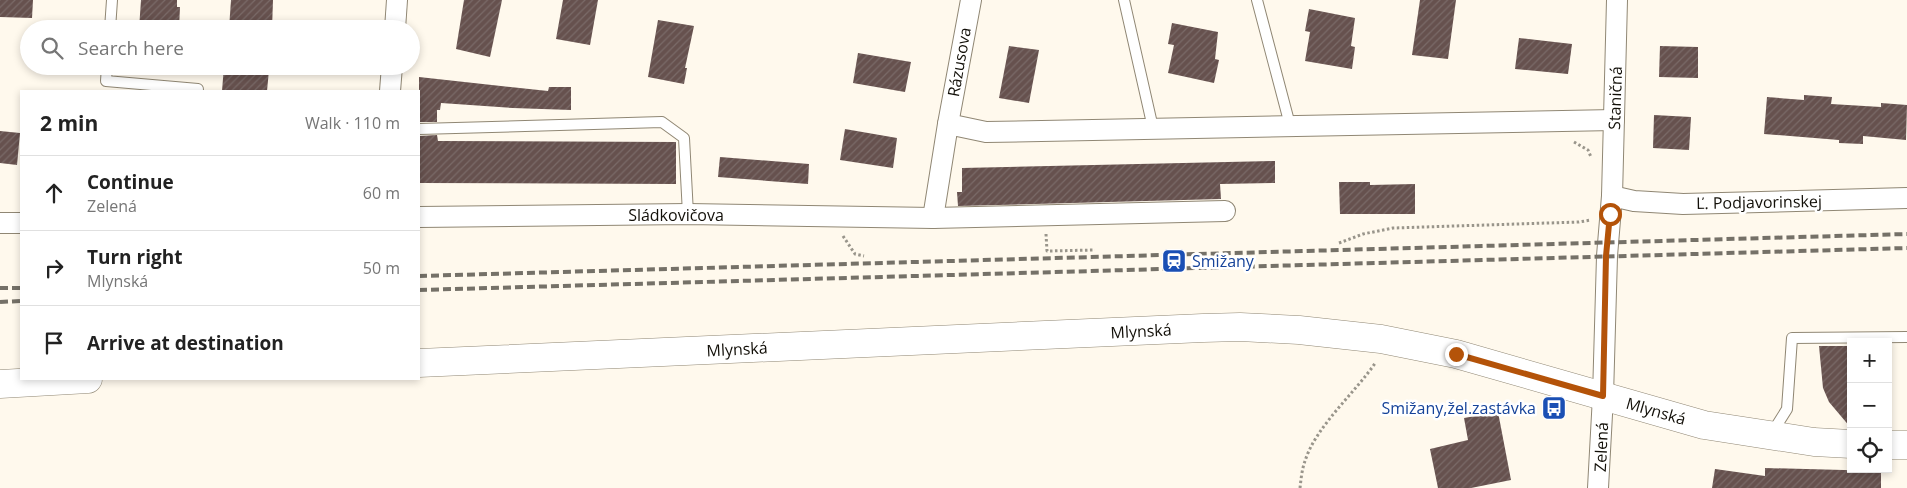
<!DOCTYPE html>
<html lang="en">
<head>
<meta charset="utf-8">
<style>
	:root { --surface:#fff; --page:#f6f6f6; --text:#222; --muted:#767676; --line:#e0e0e0 }
	body { margin:0; font-family:"Open Sans",sans-serif; background:var(--page); color:var(--text) }
	.controls { position:absolute; right:15px; bottom:15px; display:grid; overflow:hidden; border-radius:0px; box-shadow:0 2px 8px #0003 }
	.controls button { width:45px; height:45px; display:grid; place-items:center; padding:0; border:0; border-bottom:1px solid var(--line); background:var(--surface); color:var(--text); font:25px sans-serif }
	.stop { position:absolute; width:15px; height:15px; margin:-11px; border:4px solid #b45309; border-radius:50%; background:#fff }
	.stop.end { background:#b45309; border-color:#fff; box-shadow:0 1px 5px #0008 }
	.list { margin:0; padding:0; list-style:none }
	h2 { display:flex; justify-content:space-between; align-items:center; height:65px; margin:0; padding:0 20px; font-size:21px }
	h2 small { font-size:16px; font-weight:400; color:var(--muted) }
	.list li { display:grid; grid-template-columns:32px 1fr auto; gap:15px; align-items:center; box-sizing:border-box; height:75px; padding:0 20px; border-top:1px solid var(--line) }
	.list b { display:block; font-size:19px; white-space:nowrap }
	.list p { margin:0; font-size:16px; white-space:nowrap; color:var(--muted) }
	.list em { font-size:16px; font-style:normal; color:var(--muted) }
	.icon { flex:none; width:28px; height:28px; fill:none; stroke:currentColor; stroke-width:2; stroke-linecap:round; stroke-linejoin:round }
	.map { position:relative; flex:none; width:1907px; height:488px; overflow:hidden }
	.search { position:absolute; background:var(--surface); box-shadow:0 2px 8px #0003; left:20px; top:20px; width:400px; height:55px; display:flex; align-items:center; gap:12px; box-sizing:border-box; padding:0 18px; border-radius:28px; color:var(--muted); font-size:19px }
	.panel { position:absolute; background:var(--surface); box-shadow:0 2px 8px #0003; left:20px; top:90px; width:400px; height:290px; border-radius:0px }
	.map>svg:first-child { display:block }
	.building { fill:url(#building-hatch) }
	.lines { fill:none; stroke-linecap:round; stroke-linejoin:round }
	.lane-casing { stroke:#908774; stroke-width:12 }
	.street-casing { stroke:#908774; stroke-width:22 }
	.secondary-casing { stroke:#908774; stroke-width:29 }
	.path { stroke:#99958b; stroke-width:3; stroke-dasharray:2.5 2.5; stroke-linecap:butt }
	.lane { stroke:#fff; stroke-width:10 }
	.street { stroke:#fff; stroke-width:20 }
	.secondary { stroke:#fff; stroke-width:28 }
	.rail { stroke:#757168; stroke-width:4; stroke-dasharray:8 4; stroke-linecap:butt }
	.route { stroke:#b45309; stroke-width:6 }
	.labels { text-anchor:middle; dominant-baseline:central; stroke-width:5; stroke-linejoin:round; paint-order:stroke }
	.street-label { font-size:16px; fill:#120f08; stroke:#fff }
	.transit-label { font-size:16px; fill:#164399; stroke:#fff; text-anchor:start }
</style>
</head>
<body>
<div class="map">
<svg width="1907" height="488" viewBox="0 0 1907 488">
	<defs>
		<pattern id="building-hatch" width="6" height="6" patternUnits="userSpaceOnUse" patternTransform="scale(1.25)"><rect width="6" height="6" fill="#66514e"/><path d="M-1 1l2-2M0 6l6-6M5 7l2-2" fill="none" stroke="#7a6a68"/></pattern>
	</defs>
	<rect width="100%" height="100%" fill="#fff9ed"/>
	<g class="building">
		<polygon points="0,0 33,0 32,18 0,17"/>
		<polygon points="141,0 177,0 177,7 180,7 179,29 139,29"/>
		<polygon points="231,0 273,0 272,29 229,29"/>
		<polygon points="464,0 502,0 490,57 456,49"/>
		<polygon points="563,0 598,0 590,45 556,39"/>
		<polygon points="1420,0 1456,0 1448,59 1412,55"/>
		<polygon points="1309,9 1355,18 1351,46 1355,47 1352,69 1305,61 1310,32 1305,31"/>
		<polygon points="658,20 694,26 685,68 687,68 684,84 648,77"/>
		<polygon points="1172,23 1218,32 1215,59 1219,60 1214,83 1168,73 1174,45 1168,44"/>
		<polygon points="1519,38 1572,44 1568,74 1515,69"/>
		<polygon points="1009,46 1039,50 1029,103 999,98"/>
		<polygon points="1660,46 1698,47 1698,78 1659,77"/>
		<polygon points="858,53 911,62 905,92 853,83"/>
		<polygon points="224,66 241,66 241,68 269,70 267,91 222,91"/>
		<polygon points="419,77 548,91 549,87 571,87 571,110 513,108 441,103 440,110 437,110 437,122 419,122"/>
		<polygon points="1804,95 1832,97 1831,104 1881,107 1881,103 1907,105 1906,140 1863,136 1863,144 1839,143 1839,140 1764,134 1767,97 1804,100"/>
		<polygon points="1654,115 1691,117 1689,150 1653,148"/>
		<polygon points="845,129 897,138 893,168 840,160"/>
		<polygon points="0,131 20,133 17,165 0,163"/>
		<polygon points="437,135 438,141 676,142 676,184 419,183 419,136"/>
		<polygon points="720,157 809,164 808,184 718,177"/>
		<polygon points="1275,161 1275,183 1220,184 1221,199 958,206 957,192 962,192 962,168"/>
		<polygon points="1339,182 1370,182 1370,185 1415,184 1415,214 1340,214"/>
		<polygon points="1819,346 1851,346 1851,428 1829,402 1823,388"/>
		<polygon points="1498,412 1511,480 1471,488 1438,488 1430,449 1468,440 1464,418"/>
		<polygon points="1765,468 1881,471 1881,488 1712,488 1715,469 1765,476"/>
	</g>
	<g class="lines">
		<defs>
			<g id="lane">
				<polyline points="1124,0 1153,128"/>
				<polyline points="1257,0 1290,125"/>
				<polyline points="110,29 112,0"/>
				<polyline points="107,66 106,81 198,89"/>
				<polyline points="419,129 662,122 684,138 688,214"/>
				<polyline points="1772,433 1787,409 1792,338 1907,337"/>
			</g>
			<g id="street">
				<polyline points="395,29 397,0"/>
				<polyline points="390,91 392,66"/>
				<polyline points="948,124 971,0"/>
				<polyline points="1612,196 1634,201 1683,204 1907,198"/>
				<polyline points="419,217 688,214 933,218 1225,211"/>
				<polyline points="933,218 948,124 986,132 1614,120"/>
				<polyline points="0,223 21,223"/>
				<polyline points="1598,488 1603,396 1607,256 1612,196 1617,0"/>
			</g>
			<g id="secondary">
				<polyline points="419,363 1203,328 1240,327 1299,330 1381,339 1456,354 1704,425 1814,442 1851,444"/>
				<polyline points="0,384 88,379"/>
				<polyline points="1888,445 1907,445"/>
			</g>
		</defs>
		<use href="#lane" class="lane-casing"/>
		<use href="#street" class="street-casing"/>
		<use href="#secondary" class="secondary-casing"/>
		<g class="path">
			<polyline points="1574,142 1588,150 1591,157"/>
			<polyline points="1046,234 1047,251 1095,250"/>
			<polyline points="843,236 855,254 864,256"/>
			<polyline points="1339,243 1363,234 1393,228 1579,222 1591,220"/>
			<path d="M 1300,488 C 1301,479 1302,469 1305,461 C 1316,426 1355,393 1376,362"/>
		</g>
		<use href="#lane" class="lane"/>
		<use href="#street" class="street"/>
		<use href="#secondary" class="secondary"/>
		<g class="rail">
			<polyline points="419,276 1907,234"/>
			<polyline points="0,288 21,288"/>
			<polyline points="419,290 1907,248"/>
			<polyline points="0,302 21,301"/>
		</g>
	</g>
	<g class="lines">
		<polyline class="route" points="1456,354 1603,396 1606,256 1610,214"/>
	</g>
	<defs>
		<symbol id="station-square" viewBox="-11 -11 22 22"><rect x="-9" y="-9" width="18" height="18" rx="4" fill="#1a4fb4" stroke="#fff"/><path d="M-3-6H3Q5-6 5-4V2Q5 4 3 4L4.5 6H3L1.5 4h-3L-3 6H-4.5L-3 4Q-5 4-5 2V-4Q-5-6-3-6ZM-3.5-4v3h7v-3ZM-3.5 1v1.5H-2V1ZM2 1v1.5H3.5V1Z" fill="#fff"/></symbol>
		<symbol id="bus-square" viewBox="-11 -11 22 22"><rect x="-9" y="-9" width="18" height="18" rx="4" fill="#1a4fb4" stroke="#fff"/><path d="M-5-6H5V4H4V6H2V4H-2V6H-4V4H-5ZM-3.5-4V0h7V-4ZM-3.5 1.2v1.5H-2V1.2ZM2 1.2v1.5H3.5V1.2Z" fill="#fff"/></symbol>
	</defs>
	<g fill-rule="evenodd">
		<use href="#station-square" x="1160" y="247" width="28" height="28"/>
		<use href="#bus-square" x="1540" y="394" width="28" height="28"/>
	</g>
	<g class="labels">
		<g class="street-label">
			<text transform="translate(959 62) rotate(-80)">Rázusova</text>
			<text transform="translate(1615 98) rotate(-88)">Staničná</text>
			<text transform="translate(1759 202) rotate(-1)">Ľ. Podjavorinskej</text>
			<text x="676" y="215">Sládkovičova</text>
			<text transform="translate(1141 331) rotate(-3)">Mlynská</text>
			<text transform="translate(737 349) rotate(-3)">Mlynská</text>
			<text transform="translate(1656 411) rotate(16)">Mlynská</text>
			<text transform="translate(1601 447) rotate(-87)">Zelená</text>
		</g>
		<g class="transit-label">
			<text x="1192" y="261">Smižany</text>
			<text x="1536" y="408" text-anchor="end">Smižany,žel.zastávka</text>
		</g>
	</g>
</svg>
<div class="controls">
<button>+</button>
<button>−</button>
<button><svg class="icon" aria-label="locate" viewBox="0 0 24 24"><circle cx="12" cy="12" r="6"/><path d="M12 2v4M12 18v4M2 12h4M18 12h4"/></svg></button>
</div>
<div class="stop" style="left:1610px;top:214px"></div>
<div class="stop end" style="left:1456px;top:354px"></div>
<div class="search"><svg class="icon" aria-label="search" viewBox="0 0 24 24"><circle cx="10" cy="10" r="6"/><path d="M15 15l6 6"/></svg>Search here</div>
<section class="panel">
<h2>2 min<small>Walk · 110 m</small></h2>
<ul class="list">
<li><svg class="icon" aria-label="ahead" viewBox="0 0 24 24"><path d="M12 20V5M6 11l6-6 6 6"/></svg><div><b>Continue</b><p>Zelená</p></div><em>60 m</em></li>
<li><svg class="icon" aria-label="right" viewBox="0 0 24 24"><path d="M7 20v-9h11M14 6l5 5-5 5"/></svg><div><b>Turn right</b><p>Mlynská</p></div><em>50 m</em></li>
<li><svg class="icon" aria-label="arrive" viewBox="0 0 24 24"><path d="M6 21V4h12l-3 4 3 4H6"/></svg><div><b>Arrive at destination</b></div></li>
</ul>
</section>
</div>
</body>
</html>
